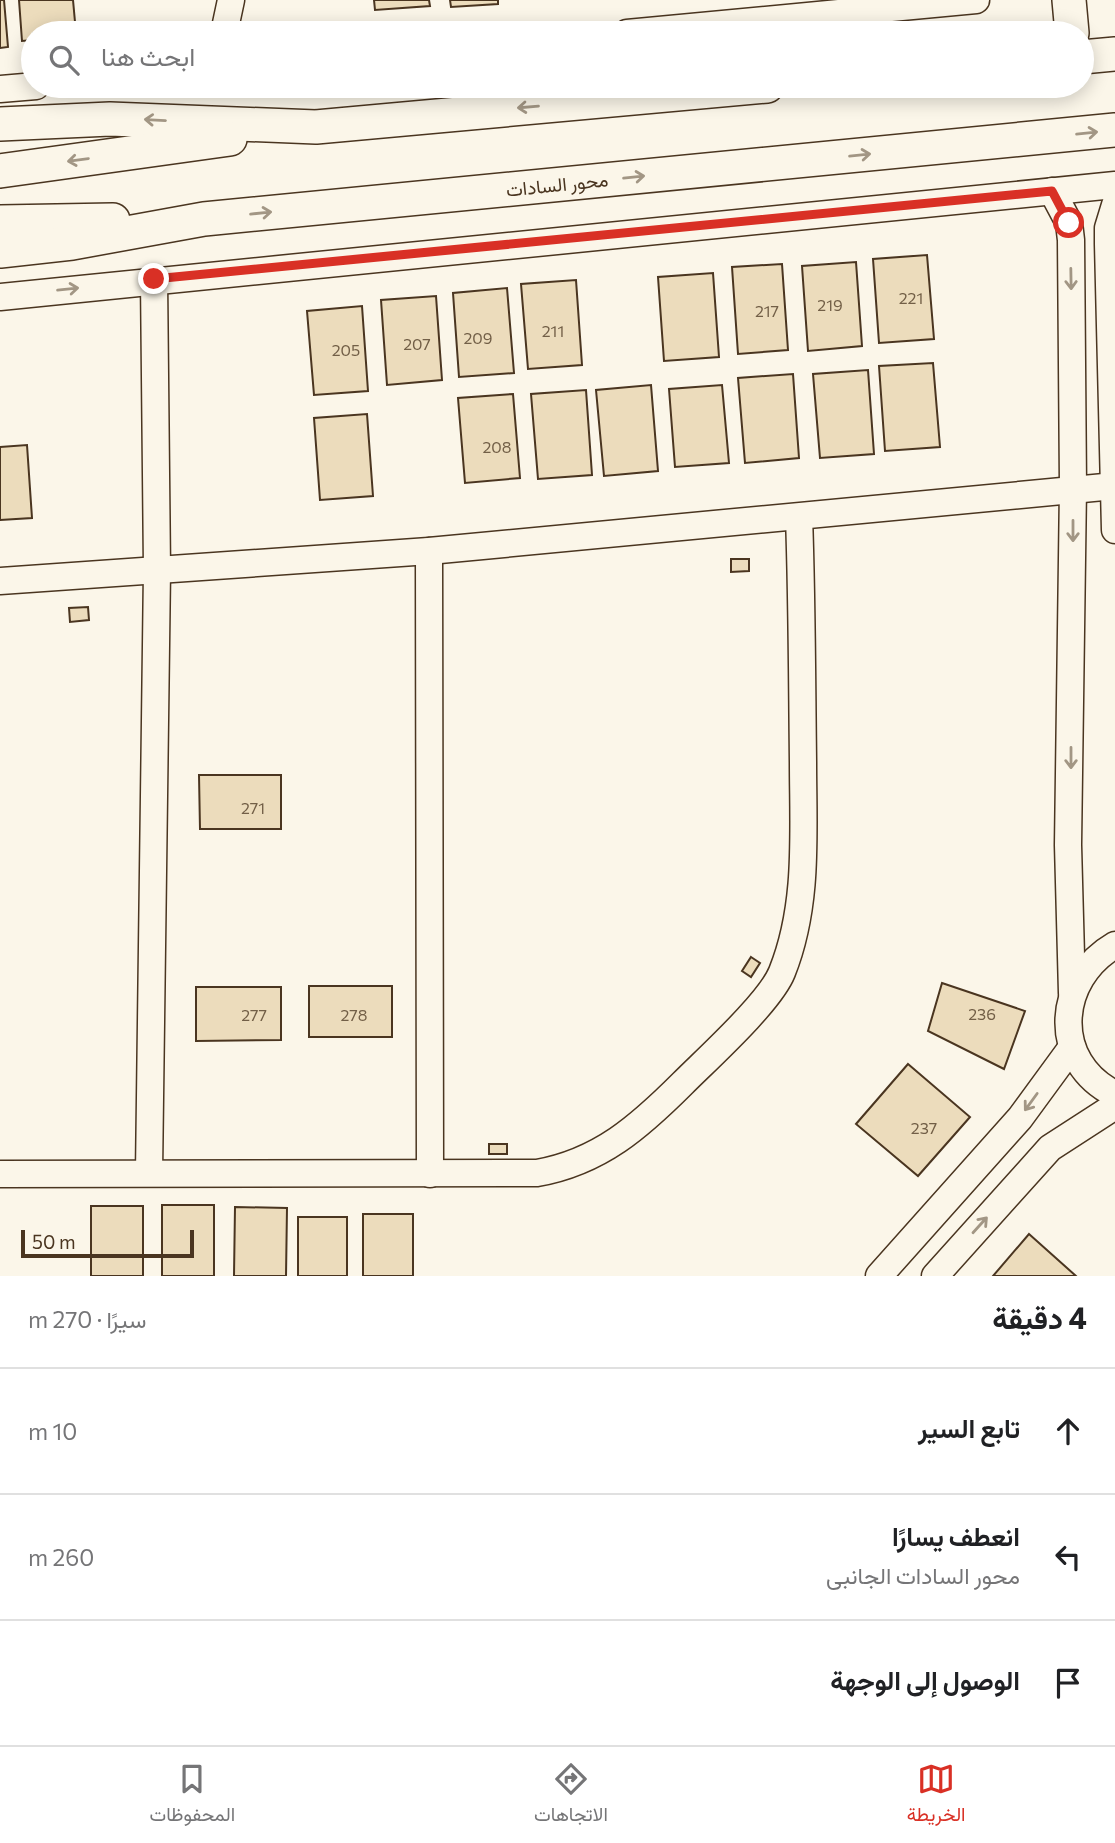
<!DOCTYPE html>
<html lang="ar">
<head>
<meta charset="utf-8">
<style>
	:root { --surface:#fff; --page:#f6f6f6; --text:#202124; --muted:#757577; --line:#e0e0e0; --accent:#d93025 }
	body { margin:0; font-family:Commissioner,Vazirmatn,sans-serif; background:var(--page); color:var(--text); direction:rtl }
	.scale { position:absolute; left:21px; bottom:18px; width:173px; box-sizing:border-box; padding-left:7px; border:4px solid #4a3520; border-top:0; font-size:19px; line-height:24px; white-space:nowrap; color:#4a3520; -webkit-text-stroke:5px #fbf6e9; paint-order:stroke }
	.stop { position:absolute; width:21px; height:21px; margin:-16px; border:5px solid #d93025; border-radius:50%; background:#fff }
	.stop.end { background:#d93025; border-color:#fff; box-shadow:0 2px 7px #0008 }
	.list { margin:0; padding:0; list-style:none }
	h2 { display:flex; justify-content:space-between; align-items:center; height:91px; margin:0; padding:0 28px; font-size:30px }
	h2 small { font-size:23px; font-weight:400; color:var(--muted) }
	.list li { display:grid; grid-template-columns:46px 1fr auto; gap:21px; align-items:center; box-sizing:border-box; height:126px; padding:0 28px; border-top:2px solid var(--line) }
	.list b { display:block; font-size:26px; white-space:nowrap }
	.list p { margin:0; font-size:23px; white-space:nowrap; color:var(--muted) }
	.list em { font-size:23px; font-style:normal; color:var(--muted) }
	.icon { flex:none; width:38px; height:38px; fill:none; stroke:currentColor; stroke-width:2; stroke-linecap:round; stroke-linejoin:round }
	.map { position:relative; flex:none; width:1115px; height:1276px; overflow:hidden; direction:ltr }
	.search { position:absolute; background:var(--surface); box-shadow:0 4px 18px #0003; left:21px; right:21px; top:21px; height:77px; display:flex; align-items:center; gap:18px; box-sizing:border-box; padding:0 24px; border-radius:38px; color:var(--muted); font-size:26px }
	.sheet { height:469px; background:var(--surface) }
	nav { display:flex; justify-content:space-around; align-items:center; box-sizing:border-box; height:98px; border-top:2px solid var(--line); background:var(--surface); font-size:19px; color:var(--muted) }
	nav a { display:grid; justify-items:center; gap:4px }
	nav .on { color:var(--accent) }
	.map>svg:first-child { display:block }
	.building { fill:#ecdcbc; stroke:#4a3520; stroke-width:2 }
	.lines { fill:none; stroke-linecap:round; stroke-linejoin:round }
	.minor-casing { stroke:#4a3520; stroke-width:29 }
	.major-casing { stroke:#4a3520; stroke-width:36 }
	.minor { stroke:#fbf6e9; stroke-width:26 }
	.major { stroke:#fbf6e9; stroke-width:33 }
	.oneway { stroke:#a29684 }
	.route { stroke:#d93025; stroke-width:9 }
	.labels { text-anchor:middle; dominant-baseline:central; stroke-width:5; stroke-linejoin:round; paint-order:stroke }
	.number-label { font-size:16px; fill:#725f47 }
	.street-label { font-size:19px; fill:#4a3520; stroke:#fbf6e9 }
</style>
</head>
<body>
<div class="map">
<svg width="1115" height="1276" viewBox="0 0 1115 1276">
	<rect width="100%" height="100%" fill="#fbf6e9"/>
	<g class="building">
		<polygon points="0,0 4,0 8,47 0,48"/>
		<polygon points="19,0 73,0 76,33 33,33 33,40 22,41"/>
		<polygon points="374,0 429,0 430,6 375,10"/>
		<polygon points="450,0 498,0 498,4 451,7"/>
		<polygon points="927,255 934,339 879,343 873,259"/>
		<polygon points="856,262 862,346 808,351 802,266"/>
		<polygon points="782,264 788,350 738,354 732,267"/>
		<polygon points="713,273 719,357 664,361 658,277"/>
		<polygon points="576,280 582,365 528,369 521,284"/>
		<polygon points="507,288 514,373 459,377 453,293"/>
		<polygon points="436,296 442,380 387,385 381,300"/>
		<polygon points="362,306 368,391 314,395 307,311"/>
		<polygon points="933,363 940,447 885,451 879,366"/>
		<polygon points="868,370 874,454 820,458 813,374"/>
		<polygon points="793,374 799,458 745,463 738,378"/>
		<polygon points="651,385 658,471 604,476 596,390"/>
		<polygon points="722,385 729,463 675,467 669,389"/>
		<polygon points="586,390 592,475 538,479 531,394"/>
		<polygon points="513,394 520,478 465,483 458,398"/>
		<polygon points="367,414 373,496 320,500 314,418"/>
		<polygon points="27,445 32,518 0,520 0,447"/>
		<polygon points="731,559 749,559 749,571 731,572"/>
		<polygon points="88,607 89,620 70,622 69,608"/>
		<polygon points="199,775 281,775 281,829 200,829"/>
		<polygon points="751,957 760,963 751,977 742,971"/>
		<polygon points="942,983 1025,1011 1004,1069 928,1031"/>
		<rect x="309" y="986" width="83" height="51"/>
		<polygon points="196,987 281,987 281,1040 196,1041"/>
		<polygon points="908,1064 970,1117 918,1176 856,1124"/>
		<rect x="489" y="1144" width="18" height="10"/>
		<rect x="162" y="1205" width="52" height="71"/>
		<rect x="91" y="1206" width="52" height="70"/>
		<polygon points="235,1207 287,1208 286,1276 234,1276"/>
		<rect x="363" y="1214" width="50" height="62"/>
		<rect x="298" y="1217" width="49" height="59"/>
		<polygon points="1029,1234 1076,1276 993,1276"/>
	</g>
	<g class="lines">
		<defs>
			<g id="minor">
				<polyline points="224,33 231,0"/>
				<polyline points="627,33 976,0"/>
				<polyline points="0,89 36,86"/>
				<polyline points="1052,191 1069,223 1071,240 1073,487 1068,845 1072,993"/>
				<polyline points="1115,205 1108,228 1108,244 1115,530"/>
				<polyline points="0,297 1115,185"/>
				<polyline points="429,551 430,1174"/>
				<polyline points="0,581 429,551 1115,486"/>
				<path d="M 1115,945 C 1056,979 1050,1062 1115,1094"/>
				<polyline points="149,1173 157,570 154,279"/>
				<path d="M 0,1174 L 537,1173 C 600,1162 640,1126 683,1083 C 708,1058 770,1002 782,972 C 809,905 803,832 803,762 C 802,680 802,599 799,517"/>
				<polyline points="879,1276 1020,1118 1072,1047"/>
				<polyline points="935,1276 1050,1148 1115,1106"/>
			</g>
			<g id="major">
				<polyline points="1069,0 1072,33"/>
				<polyline points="1082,57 1115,54"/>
				<polyline points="0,124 110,119 316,127 767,86"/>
				<polyline points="0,171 230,139"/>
				<polyline points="0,222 113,220"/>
				<polyline points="0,251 72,243 204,219 1115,130"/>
			</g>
		</defs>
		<use href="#minor" class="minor-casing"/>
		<use href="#major" class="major-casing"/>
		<use href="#minor" class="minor"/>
		<use href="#major" class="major"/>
	</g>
	<defs><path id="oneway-shaft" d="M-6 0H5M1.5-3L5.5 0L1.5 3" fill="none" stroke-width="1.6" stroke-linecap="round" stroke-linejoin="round" transform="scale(1.75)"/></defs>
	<g class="oneway">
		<use href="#oneway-shaft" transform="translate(528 107) rotate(175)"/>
		<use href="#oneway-shaft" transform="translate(155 120) rotate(-177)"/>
		<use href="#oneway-shaft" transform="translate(1087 133) rotate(-6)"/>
		<use href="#oneway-shaft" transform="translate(860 155) rotate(-6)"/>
		<use href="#oneway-shaft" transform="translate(78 160) rotate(172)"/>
		<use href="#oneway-shaft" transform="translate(634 177) rotate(-6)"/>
		<use href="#oneway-shaft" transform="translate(261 213) rotate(-6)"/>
		<use href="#oneway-shaft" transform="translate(1071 279) rotate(89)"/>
		<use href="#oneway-shaft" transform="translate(68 289) rotate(-6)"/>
		<use href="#oneway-shaft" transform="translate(1073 531) rotate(90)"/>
		<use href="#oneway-shaft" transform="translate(1071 758) rotate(90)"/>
		<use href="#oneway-shaft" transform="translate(1031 1102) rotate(126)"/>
		<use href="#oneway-shaft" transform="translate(980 1225) rotate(-48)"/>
	</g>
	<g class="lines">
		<polyline class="route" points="154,279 1052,191 1069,223"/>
	</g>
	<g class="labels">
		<g class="number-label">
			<text x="911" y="297">221</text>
			<text x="830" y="304">219</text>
			<text x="767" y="310">217</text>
			<text x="553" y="330">211</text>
			<text x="478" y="337">209</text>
			<text x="417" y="343">207</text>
			<text x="346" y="349">205</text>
			<text x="497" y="446">208</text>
			<text x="253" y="807">271</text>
			<text x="982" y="1013">236</text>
			<text x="254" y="1014">277</text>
			<text x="354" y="1014">278</text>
			<text x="924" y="1127">237</text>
		</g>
		<g class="street-label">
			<text transform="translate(557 184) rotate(-6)">محور السادات</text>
		</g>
	</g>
</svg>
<div class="scale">50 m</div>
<div class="stop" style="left:1069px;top:223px"></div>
<div class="stop end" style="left:154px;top:279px"></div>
<div class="search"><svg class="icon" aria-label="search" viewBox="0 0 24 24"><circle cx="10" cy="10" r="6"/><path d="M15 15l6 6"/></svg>ابحث هنا</div>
</div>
<section class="sheet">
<h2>4 دقيقة<small>سيرًا · 270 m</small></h2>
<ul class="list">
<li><svg class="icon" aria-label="ahead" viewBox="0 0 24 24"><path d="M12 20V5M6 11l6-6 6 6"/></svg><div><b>تابع السير</b></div><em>10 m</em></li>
<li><svg class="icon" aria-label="left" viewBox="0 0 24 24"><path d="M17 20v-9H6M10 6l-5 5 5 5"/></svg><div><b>انعطف يسارًا</b><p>محور السادات الجانبى</p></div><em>260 m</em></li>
<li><svg class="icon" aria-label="arrive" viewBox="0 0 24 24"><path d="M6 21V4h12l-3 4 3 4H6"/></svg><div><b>الوصول إلى الوجهة</b></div></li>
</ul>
</section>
<nav>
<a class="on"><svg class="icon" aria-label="map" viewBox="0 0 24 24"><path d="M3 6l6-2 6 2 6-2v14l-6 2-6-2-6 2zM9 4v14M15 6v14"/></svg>الخريطة</a>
<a><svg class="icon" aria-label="directions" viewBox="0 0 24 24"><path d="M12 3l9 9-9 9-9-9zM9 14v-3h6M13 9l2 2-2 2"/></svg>الاتجاهات</a>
<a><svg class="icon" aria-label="saved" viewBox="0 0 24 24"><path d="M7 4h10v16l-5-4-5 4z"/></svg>المحفوظات</a>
</nav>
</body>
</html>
